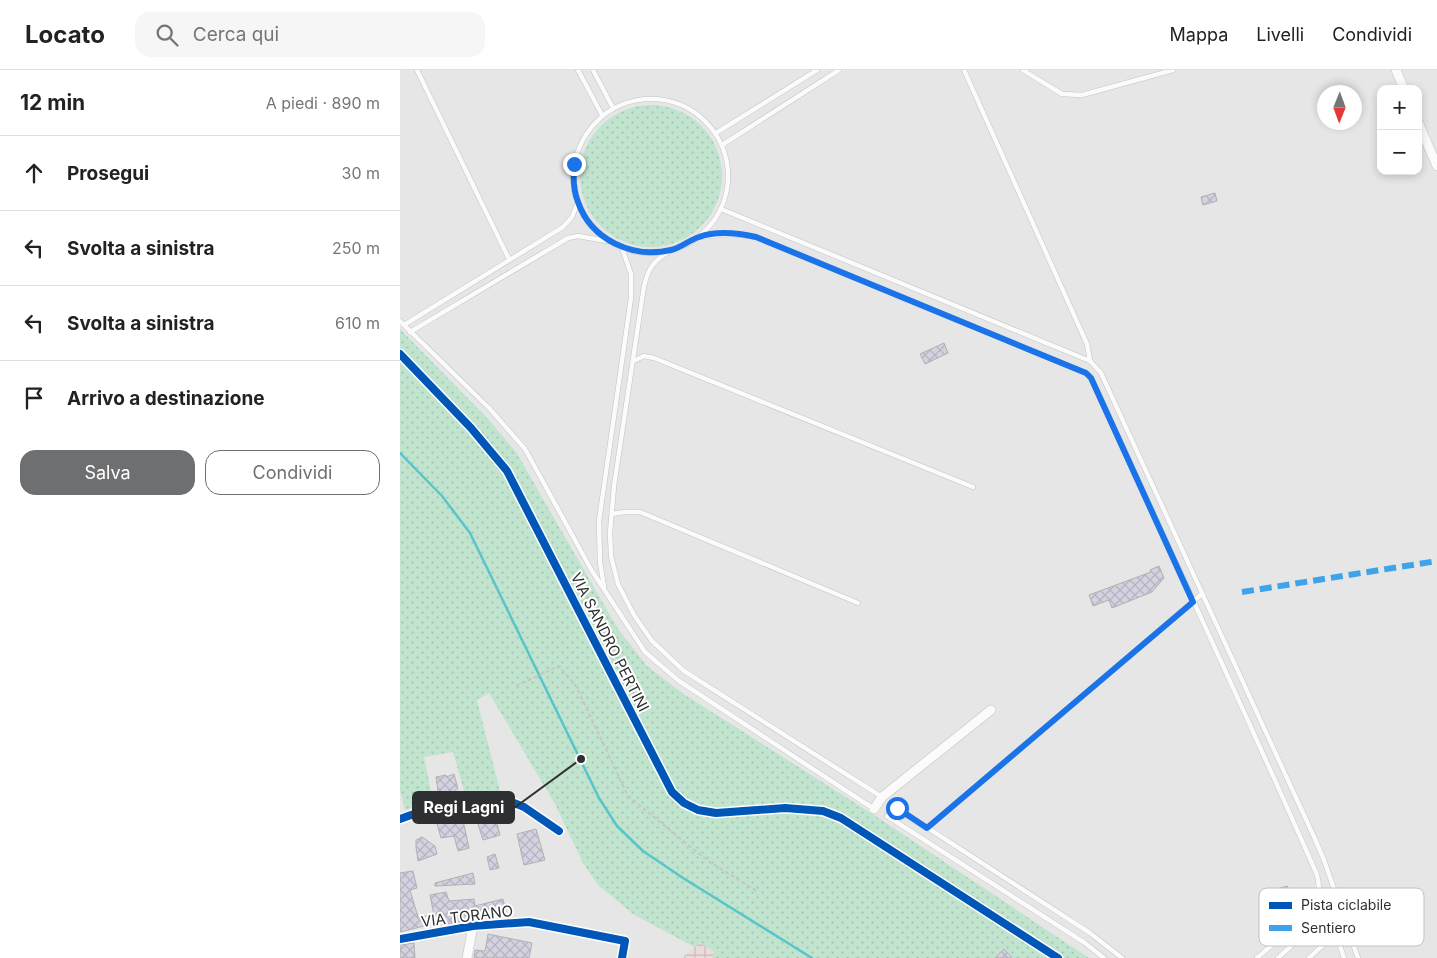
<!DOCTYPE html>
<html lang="it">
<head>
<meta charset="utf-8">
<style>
	:root { --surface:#fff; --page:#f6f6f6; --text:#222; --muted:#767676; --line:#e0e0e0; --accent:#6e6f70 }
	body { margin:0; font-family:Inter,sans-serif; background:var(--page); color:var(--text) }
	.controls { position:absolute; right:15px; top:15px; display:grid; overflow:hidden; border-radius:10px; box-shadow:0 2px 8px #0003 }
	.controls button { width:45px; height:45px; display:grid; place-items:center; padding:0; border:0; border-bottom:1px solid var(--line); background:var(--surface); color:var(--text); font:25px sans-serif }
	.compass { position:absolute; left:917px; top:15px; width:45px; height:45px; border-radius:50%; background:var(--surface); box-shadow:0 2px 8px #0003; rotate:181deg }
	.stop { position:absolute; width:15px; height:15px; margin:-11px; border:4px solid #1a73e8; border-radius:50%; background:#fff }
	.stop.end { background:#1a73e8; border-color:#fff; box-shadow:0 1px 5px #0008 }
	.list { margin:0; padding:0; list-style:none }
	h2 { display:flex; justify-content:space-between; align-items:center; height:65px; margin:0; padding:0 20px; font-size:21px }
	h2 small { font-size:16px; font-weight:400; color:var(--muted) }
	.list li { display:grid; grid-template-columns:32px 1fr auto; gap:15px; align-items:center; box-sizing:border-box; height:75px; padding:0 20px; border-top:1px solid var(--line) }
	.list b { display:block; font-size:19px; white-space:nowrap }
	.list em { font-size:16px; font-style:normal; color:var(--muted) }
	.actions { display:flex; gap:10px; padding:15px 20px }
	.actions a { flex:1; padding:11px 0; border:1px solid var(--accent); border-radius:15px; text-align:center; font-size:18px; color:var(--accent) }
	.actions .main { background:var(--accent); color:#fff }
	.icon { flex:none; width:28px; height:28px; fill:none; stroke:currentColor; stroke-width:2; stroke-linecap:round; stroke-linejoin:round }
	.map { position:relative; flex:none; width:1037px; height:888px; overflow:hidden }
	header { display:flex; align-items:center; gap:30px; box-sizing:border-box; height:70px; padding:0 25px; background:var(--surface); border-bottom:1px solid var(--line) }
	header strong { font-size:24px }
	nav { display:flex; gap:28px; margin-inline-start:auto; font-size:18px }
	.search { width:350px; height:45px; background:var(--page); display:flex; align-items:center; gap:12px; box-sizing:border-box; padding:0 18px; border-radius:15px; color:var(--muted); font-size:19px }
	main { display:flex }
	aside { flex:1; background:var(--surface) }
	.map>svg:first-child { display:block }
	.industrial { fill:url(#industrial-grid) }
	.green { fill:url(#green-dots) }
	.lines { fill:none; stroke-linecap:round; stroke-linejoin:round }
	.stream { stroke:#59c5cb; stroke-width:2.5 }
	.building { fill:url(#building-cross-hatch); stroke:#b1b1b1 }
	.lane-casing { stroke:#c3c3c3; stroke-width:5.5 }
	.street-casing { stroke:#c3c3c3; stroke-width:10 }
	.path { stroke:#c6c6c7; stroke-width:2; stroke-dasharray:4 2.5; stroke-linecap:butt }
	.lane { stroke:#fbfbfb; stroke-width:4.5 }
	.street { stroke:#fbfbfb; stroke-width:9 }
	.quiet { stroke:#3ea3eb; stroke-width:6; stroke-dasharray:12 6; stroke-linecap:butt }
	.cycleway-casing { stroke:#fff; stroke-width:11 }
	.cycleway { stroke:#0057b8; stroke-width:8 }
	.route { stroke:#1a73e8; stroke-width:6 }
	.labels { text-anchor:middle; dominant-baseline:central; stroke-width:4; stroke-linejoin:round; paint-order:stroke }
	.street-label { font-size:15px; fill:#2e2f30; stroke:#fff }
	.key { fill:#fff; stroke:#c0c1c1; stroke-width:1 }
	.key-label { font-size:14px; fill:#2e2f30 }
	.leader { fill:none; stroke:#2e2f30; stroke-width:2 }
	.callout-dot { fill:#2e2f30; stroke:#fff; stroke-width:2 }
	.callout { fill:#2e2f30; stroke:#2e2f30; stroke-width:2 }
	.callout-label { font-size:16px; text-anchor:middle; font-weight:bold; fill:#fff }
</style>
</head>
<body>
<header>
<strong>Locato</strong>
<div class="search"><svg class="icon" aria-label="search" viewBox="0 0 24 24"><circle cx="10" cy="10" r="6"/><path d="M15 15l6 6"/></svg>Cerca qui</div>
<nav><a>Mappa</a><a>Livelli</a><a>Condividi</a></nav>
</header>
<main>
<aside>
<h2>12 min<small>A piedi · 890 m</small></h2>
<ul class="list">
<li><svg class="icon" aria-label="ahead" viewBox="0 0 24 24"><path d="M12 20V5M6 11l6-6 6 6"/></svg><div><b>Prosegui</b></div><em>30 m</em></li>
<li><svg class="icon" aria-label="left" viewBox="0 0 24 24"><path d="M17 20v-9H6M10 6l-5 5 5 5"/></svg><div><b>Svolta a sinistra</b></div><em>250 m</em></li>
<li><svg class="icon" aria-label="left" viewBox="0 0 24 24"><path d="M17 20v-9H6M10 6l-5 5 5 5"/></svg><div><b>Svolta a sinistra</b></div><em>610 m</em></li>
<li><svg class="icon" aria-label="arrive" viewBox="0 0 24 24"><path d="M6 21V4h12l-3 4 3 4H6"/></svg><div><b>Arrivo a destinazione</b></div></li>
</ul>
<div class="actions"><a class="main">Salva</a><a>Condividi</a></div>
</aside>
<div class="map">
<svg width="1037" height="888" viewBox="0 0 1037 888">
	<defs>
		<pattern id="industrial-grid" width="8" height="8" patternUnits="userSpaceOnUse" patternTransform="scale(1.25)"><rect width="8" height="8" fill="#ebdcdc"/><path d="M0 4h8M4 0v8" fill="none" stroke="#cabdbd"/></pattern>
		<pattern id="green-dots" width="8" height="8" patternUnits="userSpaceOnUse" patternTransform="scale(1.25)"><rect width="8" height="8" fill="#c1e4cf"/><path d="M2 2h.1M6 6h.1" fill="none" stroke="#a6c4b2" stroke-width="1.8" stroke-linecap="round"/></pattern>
		<pattern id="building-cross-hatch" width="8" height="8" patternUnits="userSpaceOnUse" patternTransform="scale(1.25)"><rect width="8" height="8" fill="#d4d1e0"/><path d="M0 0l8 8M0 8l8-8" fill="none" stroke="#b6b4c0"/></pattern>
	</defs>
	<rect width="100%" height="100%" fill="#e6e6e6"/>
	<polygon class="industrial" points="300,872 316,883 311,888 282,888"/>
	<g class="green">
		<circle cx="251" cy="106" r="71"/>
		<polygon points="0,259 89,350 116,382 218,559 247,596 285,625 468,741 689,888 311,888 316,883 300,872 294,877 233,844 198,815 183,793 155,734 89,623 77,630 100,721 64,721 53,682 24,687 33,731 5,740 0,720"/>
	</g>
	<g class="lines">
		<polyline class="stream" points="0,383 42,426 70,463 199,728 217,756 243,781 283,808 412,888"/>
	</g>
	<g class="building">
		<polygon points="815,123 817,131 803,135 801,127"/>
		<polygon points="544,273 548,283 525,294 520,284"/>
		<polygon points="759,496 764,508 752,522 712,538 709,530 693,536 689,525 751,502 750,500"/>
		<polygon points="54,704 58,719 55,720 55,722 39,728 36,707 46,705 46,707"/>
		<polygon points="62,746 69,778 58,781 54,766 41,768 36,750"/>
		<polygon points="95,746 100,765 83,770 77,751"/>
		<polygon points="136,759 145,790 124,795 117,764"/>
		<polygon points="22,767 35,776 37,784 18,791 16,777 16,770"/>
		<polygon points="95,784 99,798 90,800 87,787"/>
		<polygon points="13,801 17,818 10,820 18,847 34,845 30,825 46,822 49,831 74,829 75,836 103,829 106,842 43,855 42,851 24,854 24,856 0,862 0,803"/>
		<polygon points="73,803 75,814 35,816 35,813"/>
		<polygon points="887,816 890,824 883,827 880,818"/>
		<polygon points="88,864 132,873 129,888 74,888 75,880 85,881"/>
		<polygon points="14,873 15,888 0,888 0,875"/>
		<polygon points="604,879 612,888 595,888"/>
	</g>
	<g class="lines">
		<defs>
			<g id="lane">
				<polyline points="17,0 109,189"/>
				<polyline points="178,0 202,45"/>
				<polyline points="193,0 213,38"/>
				<polyline points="564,0 687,274 690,291"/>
				<polyline points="623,0 662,24 682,25 773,0"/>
				<circle cx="251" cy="106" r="77"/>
				<polyline points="316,63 417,0"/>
				<polyline points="322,75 439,0"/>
				<polyline points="321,139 690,291 701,303 915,769 924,790 958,888"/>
				<path d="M 298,167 L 332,164 L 356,167 L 686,303 L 691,307 C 766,473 844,638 917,805 C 921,821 919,828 910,842 L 857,888"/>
				<path d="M 271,180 C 254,191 249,196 244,216 L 214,416 L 210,463 L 211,486 L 218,514 L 234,545 L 252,571 L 284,601 L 482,727"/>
				<polyline points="0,251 90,339 125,379 192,501 245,582 279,611 474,739"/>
				<polyline points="4,255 163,157 172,147 178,132"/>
				<polyline points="10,262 168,168 178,166 207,171"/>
				<polyline points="233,291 244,286 254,288 573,417"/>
				<polyline points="212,444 225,442 240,442 458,533"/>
				<polyline points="204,517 200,492 199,451 231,228 231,204 222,178"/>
				<polyline points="497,738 690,863 722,888"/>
				<polyline points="487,746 685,873 704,888"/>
				<polyline points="527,758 802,524"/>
				<path d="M 904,847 C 922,847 933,851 948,862"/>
				<polyline points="878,888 910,859 926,857 938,870 944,888"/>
				<polyline points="909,888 934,865"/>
			</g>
			<g id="street">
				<polyline points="996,0 1004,19"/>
				<polyline points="1018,52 1037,96"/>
				<polyline points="0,284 71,358 107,401 272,722 284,733 298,740 316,743 385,738 423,741 441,748 658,888"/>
				<polyline points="474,739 482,727 591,640"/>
				<polyline points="0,749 61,727 102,728 124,737 159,761"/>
				<polyline points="0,869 73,856 129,852 225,871 222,888"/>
				<polyline points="67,888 73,856"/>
			</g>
		</defs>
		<use href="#lane" class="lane-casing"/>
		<use href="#street" class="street-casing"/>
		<polyline class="path" points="116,616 159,596 176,616 228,726 308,791 357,821"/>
		<use href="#lane" class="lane"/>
		<use href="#street" class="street"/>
		<polyline class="quiet" points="842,522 1037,491"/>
		<defs>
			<g id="cycleway">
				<polyline points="0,284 71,358 107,401 272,722 284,733 298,740 316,743 385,738 423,741 441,748 658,888"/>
				<polyline points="0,749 61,727 102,728 124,737 159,761"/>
				<polyline points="0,869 73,856 129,852 225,871 222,888"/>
			</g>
		</defs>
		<use href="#cycleway" class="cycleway-casing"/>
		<use href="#cycleway" class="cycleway"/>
	</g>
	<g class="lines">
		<path class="route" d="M 174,94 C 173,107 173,120 178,132 C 191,170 233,189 271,180 C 281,178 289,170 299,167 C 316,161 338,163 356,167 L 686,303 L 691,308 L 793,532 L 527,758 L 497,738"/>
	</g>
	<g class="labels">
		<g class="street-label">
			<text transform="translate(210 572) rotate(63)">VIA SANDRO PERTINI</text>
			<text transform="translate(67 846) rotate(-7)">VIA TORANO</text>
		</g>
	</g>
	<rect x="859" y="818" width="165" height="58" rx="8" class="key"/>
	<rect x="869" y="832" width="23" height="7" fill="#0057b8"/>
	<rect x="869" y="855" width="23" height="6" fill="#3ea3eb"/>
	<g class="key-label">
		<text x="901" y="840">Pista ciclabile</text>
		<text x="901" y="863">Sentiero</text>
	</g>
	<path class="leader" d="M181 689L114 738"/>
	<circle class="callout-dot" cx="181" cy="689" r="5"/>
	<rect class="callout" x="13" y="722" width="101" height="31" rx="5"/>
	<g class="callout-label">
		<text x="64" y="743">Regi Lagni</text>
	</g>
</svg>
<div class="controls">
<button>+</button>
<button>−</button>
</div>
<svg class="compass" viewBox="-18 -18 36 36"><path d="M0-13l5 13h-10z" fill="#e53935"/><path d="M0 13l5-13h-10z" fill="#767676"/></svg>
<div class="stop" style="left:497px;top:738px"></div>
<div class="stop end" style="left:174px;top:94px"></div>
</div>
</main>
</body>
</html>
